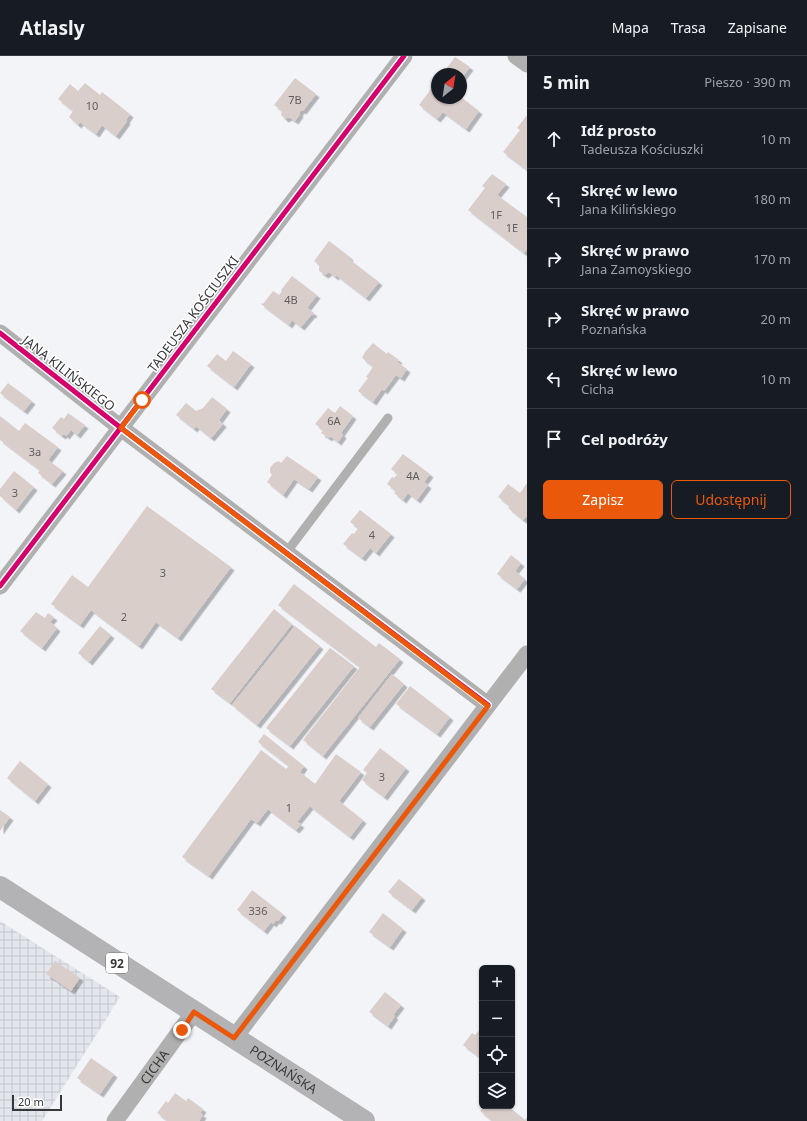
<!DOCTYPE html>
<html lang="pl">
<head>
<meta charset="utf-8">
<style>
	:root { --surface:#171b24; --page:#242831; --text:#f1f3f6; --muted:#9ea1a6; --line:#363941; --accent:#ea580c }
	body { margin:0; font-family:"Noto Sans",sans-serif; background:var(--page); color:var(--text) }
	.controls { position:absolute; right:12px; bottom:12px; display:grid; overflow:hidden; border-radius:6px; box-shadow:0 1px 3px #0004 }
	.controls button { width:36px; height:36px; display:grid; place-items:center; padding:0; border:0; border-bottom:1px solid var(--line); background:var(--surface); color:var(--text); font:20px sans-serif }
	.compass { position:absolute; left:431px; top:12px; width:36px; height:36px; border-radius:50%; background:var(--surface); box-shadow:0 1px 3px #0004; rotate:30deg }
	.scale { position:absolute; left:12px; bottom:10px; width:50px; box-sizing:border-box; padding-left:4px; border:2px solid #37383a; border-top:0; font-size:11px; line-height:14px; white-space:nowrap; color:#37383a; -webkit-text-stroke:3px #fff; paint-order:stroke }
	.stop { position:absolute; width:12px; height:12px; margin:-9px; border:3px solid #ea580c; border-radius:50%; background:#fff }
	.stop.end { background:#ea580c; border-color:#fff; box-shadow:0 1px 4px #0008 }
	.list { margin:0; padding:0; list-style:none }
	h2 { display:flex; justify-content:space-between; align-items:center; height:52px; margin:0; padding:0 16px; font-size:17px }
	h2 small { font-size:13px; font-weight:400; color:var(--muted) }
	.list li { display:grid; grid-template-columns:26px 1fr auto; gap:12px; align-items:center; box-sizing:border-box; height:60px; padding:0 16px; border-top:1px solid var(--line) }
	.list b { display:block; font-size:15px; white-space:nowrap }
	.list p { margin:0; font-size:13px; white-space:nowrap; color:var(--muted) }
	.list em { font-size:13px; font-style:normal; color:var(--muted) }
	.actions { display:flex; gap:8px; padding:12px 16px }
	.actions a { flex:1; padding:9px 0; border:1px solid var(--accent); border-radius:6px; text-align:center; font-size:14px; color:var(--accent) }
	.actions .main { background:var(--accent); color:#fff }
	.icon { flex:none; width:22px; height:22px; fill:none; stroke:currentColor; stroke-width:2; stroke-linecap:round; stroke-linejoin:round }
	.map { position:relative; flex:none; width:527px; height:1065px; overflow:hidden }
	header { display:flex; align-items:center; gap:24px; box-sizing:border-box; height:56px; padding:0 20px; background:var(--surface); border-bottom:1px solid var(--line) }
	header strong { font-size:19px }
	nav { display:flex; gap:22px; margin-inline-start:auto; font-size:14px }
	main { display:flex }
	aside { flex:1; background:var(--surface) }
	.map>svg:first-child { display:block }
	.industrial { fill:url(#industrial-grid) }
	.building { fill:#dacecb; filter:url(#shadow) }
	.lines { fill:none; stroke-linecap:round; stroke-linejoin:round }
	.service { stroke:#b1b0b1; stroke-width:9 }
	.minor { stroke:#b1b0b1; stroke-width:17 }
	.primary { stroke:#b3b3b5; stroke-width:22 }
	.cycleway-casing { stroke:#fff; stroke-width:8 }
	.cycleway { stroke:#d6006c; stroke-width:5 }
	.route { stroke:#ea580c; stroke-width:5 }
	.labels { text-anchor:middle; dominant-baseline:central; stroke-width:3; stroke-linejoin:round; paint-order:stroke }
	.number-label { font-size:11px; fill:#605e5e }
	.shield { fill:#fff; stroke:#737475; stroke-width:1 }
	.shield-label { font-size:12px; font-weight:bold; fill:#37383a }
	.street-label { font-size:13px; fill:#37383a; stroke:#fff }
</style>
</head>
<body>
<header>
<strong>Atlasly</strong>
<nav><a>Mapa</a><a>Trasa</a><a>Zapisane</a></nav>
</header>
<main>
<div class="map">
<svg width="527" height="1065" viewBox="0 0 527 1065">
	<defs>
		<pattern id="industrial-grid" width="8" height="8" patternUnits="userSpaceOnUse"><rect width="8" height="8" fill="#e4e6ee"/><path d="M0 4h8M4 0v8" fill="none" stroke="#c4c6cd"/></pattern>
		<filter id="shadow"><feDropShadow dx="3.5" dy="3.5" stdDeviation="0" flood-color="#0004"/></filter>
	</defs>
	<rect width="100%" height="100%" fill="#f3f4f8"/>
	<polygon class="industrial" points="0,865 120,941 42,1065 0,1065"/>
	<g class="building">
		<polygon points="455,1 470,11 461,23 461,18 442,18"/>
		<polygon points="295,22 316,38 303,55 301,54 299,57 300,58 295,65 289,61 285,63 281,59 282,55 274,49"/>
		<polygon points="437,25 437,42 461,42 461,41 479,55 466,73 443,56 437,63 419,49"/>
		<polygon points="85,27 100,39 102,36 130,58 126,64 127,65 116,80 102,69 96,78 80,66 78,69 69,61 73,55 58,43 70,28 78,35"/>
		<polygon points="527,59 527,114 503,96 520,74 517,72"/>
		<polygon points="492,118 506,128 497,139 527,161 527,193 524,197 468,154 485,132 482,130"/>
		<polygon points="329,185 350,201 349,203 379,226 366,242 336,219 335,221 329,216 325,219 319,215 319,211 320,210 314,205"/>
		<polygon points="292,220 317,239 307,252 314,257 313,259 312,258 301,271 292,264 289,269 261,248 262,247 263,248 273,235 279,239 282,235 281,234"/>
		<polygon points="373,287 387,298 388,296 399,304 397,306 407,313 401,322 396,319 384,335 382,333 373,346 358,335 368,322 366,321 373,311 362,302 365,296"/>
		<polygon points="233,295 251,308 234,331 207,310 217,298 226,305"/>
		<polygon points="8,327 32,345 24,355 0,337"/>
		<polygon points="212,341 227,353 219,364 223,368 211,382 196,370 194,373 176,359 186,347 196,355 203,352"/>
		<polygon points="340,350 353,360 341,377 343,379 338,386 330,380 329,382 321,377 323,374 315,368 328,352 335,357"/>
		<polygon points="68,357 85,369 77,379 71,374 66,380 64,378 62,380 52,372 61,361 64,363"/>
		<polygon points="0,360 19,375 25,367 58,391 48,404 63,415 52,428 38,417 40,414 0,384"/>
		<polygon points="403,398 430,418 424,426 428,429 417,444 408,437 403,444 394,437 396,435 387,428 392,421 394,422 398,418 391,413"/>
		<polygon points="287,400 318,421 309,433 294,423 283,439 267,426 272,419 270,416 270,412 274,407 279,405 281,407"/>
		<polygon points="14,415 34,431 16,454 0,440 0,433"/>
		<polygon points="527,427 527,460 523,464 508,452 510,450 498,441 508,428 520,437"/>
		<polygon points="147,450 231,511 178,582 156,566 139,590 91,554 80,569 51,548 72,519 88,531"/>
		<polygon points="360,454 391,478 376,497 370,492 362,502 343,488 352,477 354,478 358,472 350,466"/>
		<polygon points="511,499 521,507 515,515 525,523 517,533 497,518"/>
		<polygon points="294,528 376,591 379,587 400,603 323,700 303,684 360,611 278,549"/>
		<polygon points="274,553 292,568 230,647 211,633"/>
		<polygon points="36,556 45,562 48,557 54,561 50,566 57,572 42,592 20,575"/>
		<polygon points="100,570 111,579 89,606 78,597"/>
		<polygon points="295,570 320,590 257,669 232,649"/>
		<polygon points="330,592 354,610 290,690 266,672"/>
		<polygon points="392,618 404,628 370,671 358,662"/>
		<polygon points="410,630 450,661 437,678 396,648"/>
		<polygon points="264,678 304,710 300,716 315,728 336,698 361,716 339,745 363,764 350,781 310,750 297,766 301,768 296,774 268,753 257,767 251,763 209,820 182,801 261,694 286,713 289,710 258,686"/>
		<polygon points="380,692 406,712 384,741 362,724 367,717 363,714"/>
		<polygon points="20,705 48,728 35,745 7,722"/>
		<polygon points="0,754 10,761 0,775"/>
		<polygon points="399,823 422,841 412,854 388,836"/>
		<polygon points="252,834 283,858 278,865 276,864 273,868 271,866 264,875 237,854"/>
		<polygon points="383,857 403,873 390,891 369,876"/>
		<polygon points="55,905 80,922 71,935 46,918"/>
		<polygon points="385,936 401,949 393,959 395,960 388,970 369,956"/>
		<polygon points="481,972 482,973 482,1003 463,989 472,977 475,979"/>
		<polygon points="91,1002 114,1018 100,1038 77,1022"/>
		<polygon points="175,1037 186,1045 188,1042 203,1053 200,1057 203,1059 199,1065 168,1065 157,1057 166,1045 168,1047"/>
		<polygon points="484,1050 508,1050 525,1064 527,1061 527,1065 492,1065 480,1055"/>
	</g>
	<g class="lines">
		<polyline class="service" points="286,497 388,362"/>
		<g class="minor">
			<polyline points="516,0 527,8"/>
			<polyline points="0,277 121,372 488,649"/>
			<polyline points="0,530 404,0"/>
			<polyline points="234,982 527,598"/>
			<path id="s1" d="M 115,1065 L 194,956"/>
		</g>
		<path class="primary" id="s2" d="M 0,831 L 364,1065"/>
		<defs>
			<g id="cycleway">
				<polyline points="0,277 121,372 488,649"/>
				<polyline points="0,530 404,0"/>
			</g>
		</defs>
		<use href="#cycleway" class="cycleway-casing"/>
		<use href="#cycleway" class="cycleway"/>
	</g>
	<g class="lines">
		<polyline class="route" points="142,344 121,372 488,650 234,982 194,956 182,974"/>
	</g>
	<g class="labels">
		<g class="number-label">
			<text x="295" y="43">7B</text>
			<text x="92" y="49">10</text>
			<text x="496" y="158">1F</text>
			<text x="512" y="171">1E</text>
			<text x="291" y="243">4B</text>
			<text x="334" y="364">6A</text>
			<text x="35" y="395">3a</text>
			<text x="413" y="419">4A</text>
			<text x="15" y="436">3</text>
			<text x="372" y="478">4</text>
			<text x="163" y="516">3</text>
			<text x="124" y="560">2</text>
			<text x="382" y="720">3</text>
			<text x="289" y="751">1</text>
			<text x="258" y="854">336</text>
		</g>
		<rect class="shield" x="106" y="897" width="22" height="20" rx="3"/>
		<g class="shield-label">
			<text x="117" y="907">92</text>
		</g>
		<g class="street-label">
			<text transform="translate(193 258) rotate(-53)">TADEUSZA KOŚCIUSZKI</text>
			<text transform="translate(69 317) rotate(38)">JANA KILIŃSKIEGO</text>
			<text stroke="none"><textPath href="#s1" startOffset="67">CICHA</textPath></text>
			<text stroke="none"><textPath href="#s2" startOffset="337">POZNAŃSKA</textPath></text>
		</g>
	</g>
</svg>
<div class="controls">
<button>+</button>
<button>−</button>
<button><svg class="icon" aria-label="locate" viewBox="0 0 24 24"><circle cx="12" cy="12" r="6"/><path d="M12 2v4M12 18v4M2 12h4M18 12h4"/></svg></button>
<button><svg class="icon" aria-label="layers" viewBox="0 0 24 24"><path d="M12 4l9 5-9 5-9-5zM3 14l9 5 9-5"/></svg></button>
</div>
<svg class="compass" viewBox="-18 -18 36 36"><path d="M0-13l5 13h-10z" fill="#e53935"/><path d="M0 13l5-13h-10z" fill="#9ea1a6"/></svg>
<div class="scale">20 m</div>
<div class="stop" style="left:142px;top:344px"></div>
<div class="stop end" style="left:182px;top:974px"></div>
</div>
<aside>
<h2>5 min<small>Pieszo · 390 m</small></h2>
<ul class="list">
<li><svg class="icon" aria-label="ahead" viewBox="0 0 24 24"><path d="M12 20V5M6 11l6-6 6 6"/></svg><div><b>Idź prosto</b><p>Tadeusza Kościuszki</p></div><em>10 m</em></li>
<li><svg class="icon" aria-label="left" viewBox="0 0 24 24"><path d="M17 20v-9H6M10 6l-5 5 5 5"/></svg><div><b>Skręć w lewo</b><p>Jana Kilińskiego</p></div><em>180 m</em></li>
<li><svg class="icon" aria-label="right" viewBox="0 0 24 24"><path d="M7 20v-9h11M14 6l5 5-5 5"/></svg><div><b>Skręć w prawo</b><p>Jana Zamoyskiego</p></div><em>170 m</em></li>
<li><svg class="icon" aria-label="right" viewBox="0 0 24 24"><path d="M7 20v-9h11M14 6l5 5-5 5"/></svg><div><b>Skręć w prawo</b><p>Poznańska</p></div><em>20 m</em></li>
<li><svg class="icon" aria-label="left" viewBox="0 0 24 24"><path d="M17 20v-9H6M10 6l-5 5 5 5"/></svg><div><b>Skręć w lewo</b><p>Cicha</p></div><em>10 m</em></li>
<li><svg class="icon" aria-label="arrive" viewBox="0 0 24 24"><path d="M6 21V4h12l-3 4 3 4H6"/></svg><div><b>Cel podróży</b></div></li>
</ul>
<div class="actions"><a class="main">Zapisz</a><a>Udostępnij</a></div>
</aside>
</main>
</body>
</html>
